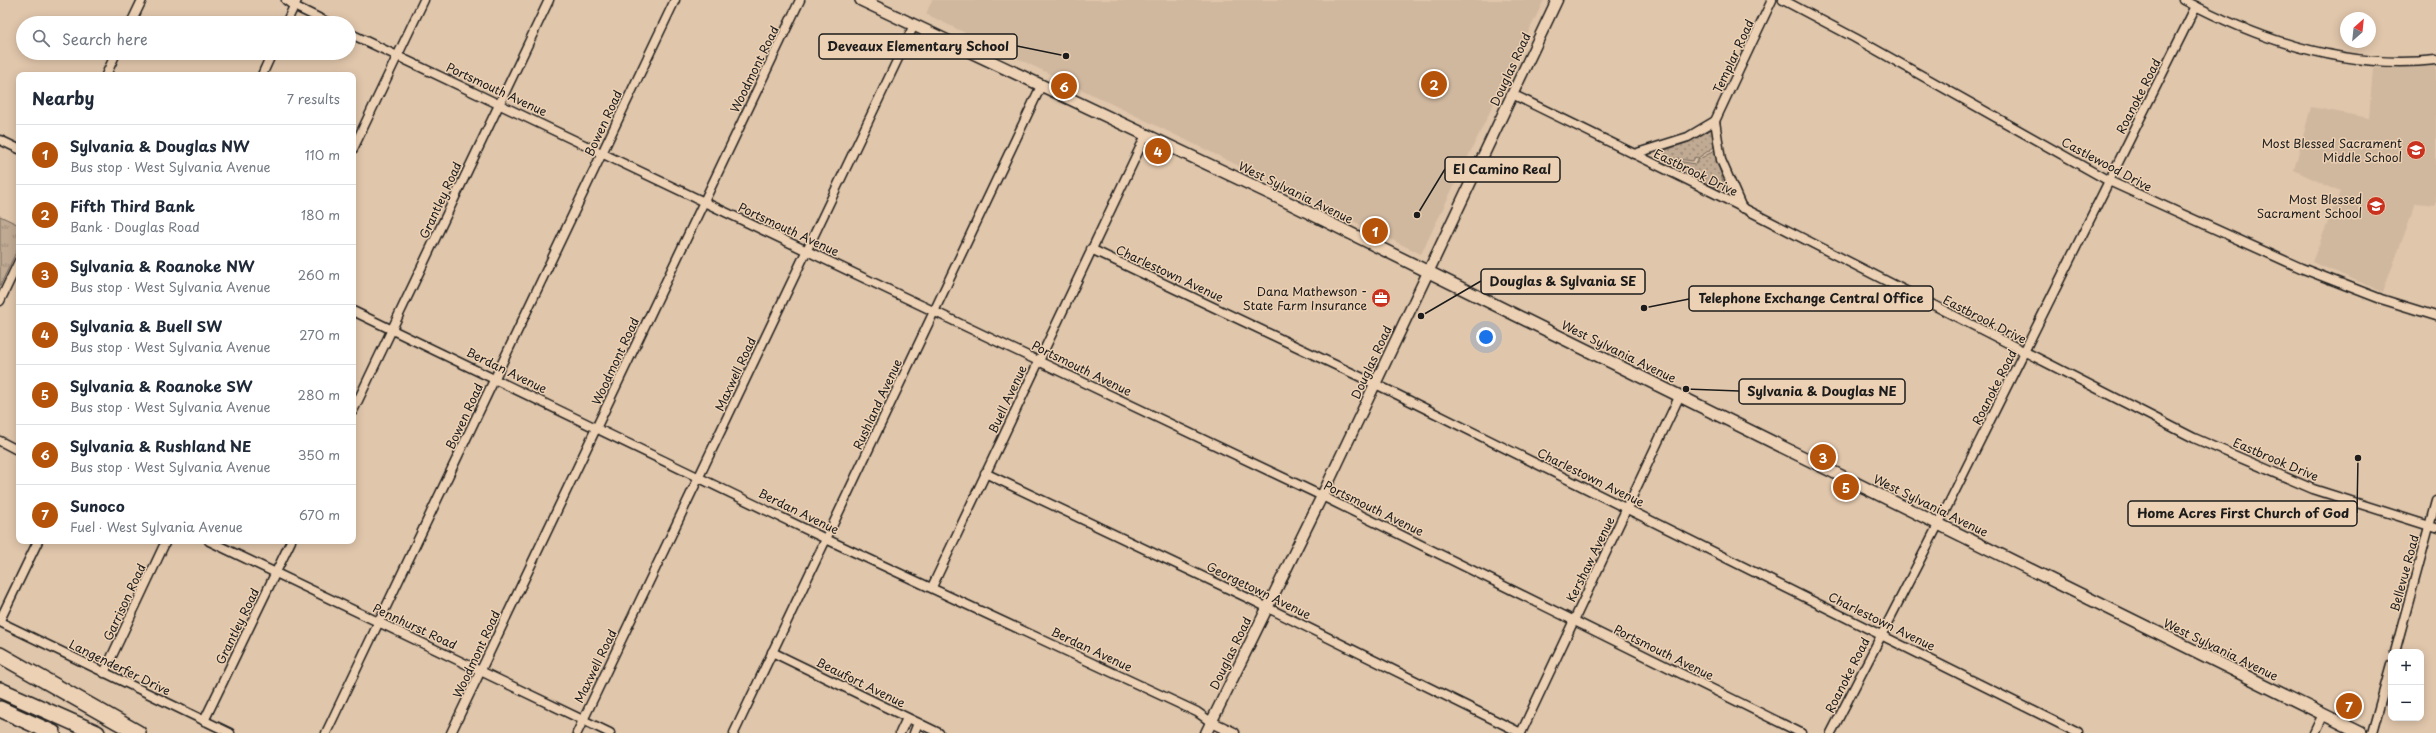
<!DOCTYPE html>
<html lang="en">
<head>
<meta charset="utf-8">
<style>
	:root { --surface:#fff; --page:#f2f2f3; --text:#1f2937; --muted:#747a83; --line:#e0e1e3; --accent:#b45309 }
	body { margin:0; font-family:"Playpen Sans",sans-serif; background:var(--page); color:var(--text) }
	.controls { position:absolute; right:12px; bottom:12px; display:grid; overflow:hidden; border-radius:8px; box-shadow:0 2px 10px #0003 }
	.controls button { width:36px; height:36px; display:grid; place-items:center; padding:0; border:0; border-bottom:1px solid var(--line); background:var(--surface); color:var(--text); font:20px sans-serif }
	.compass { position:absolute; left:2340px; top:12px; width:36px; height:36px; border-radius:50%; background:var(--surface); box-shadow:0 2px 10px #0003; rotate:27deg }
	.you { position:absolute; left:1486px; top:337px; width:14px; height:14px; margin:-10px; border:3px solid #fff; border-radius:50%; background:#1a73e8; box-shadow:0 0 0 6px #1a73e833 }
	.badge { display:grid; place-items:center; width:26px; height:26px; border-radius:50%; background:var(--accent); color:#fff; font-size:13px; font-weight:700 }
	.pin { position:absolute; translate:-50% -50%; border:2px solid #fff; box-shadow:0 1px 4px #0006 }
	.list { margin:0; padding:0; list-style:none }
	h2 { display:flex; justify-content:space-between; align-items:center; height:52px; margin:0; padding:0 16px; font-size:17px }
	h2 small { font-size:13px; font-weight:400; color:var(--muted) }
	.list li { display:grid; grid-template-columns:26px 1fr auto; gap:12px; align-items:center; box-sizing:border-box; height:60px; padding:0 16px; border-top:1px solid var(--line) }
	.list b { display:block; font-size:15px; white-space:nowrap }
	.list p { margin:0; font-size:13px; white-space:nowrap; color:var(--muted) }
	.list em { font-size:13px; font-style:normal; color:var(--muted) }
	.icon { flex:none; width:22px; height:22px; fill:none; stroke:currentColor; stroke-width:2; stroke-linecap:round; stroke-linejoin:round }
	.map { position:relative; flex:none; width:2436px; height:733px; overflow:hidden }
	.search { position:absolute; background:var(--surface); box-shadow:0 2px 10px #0003; left:16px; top:16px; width:340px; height:44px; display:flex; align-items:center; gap:10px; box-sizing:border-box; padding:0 14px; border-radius:22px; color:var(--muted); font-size:15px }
	.panel { position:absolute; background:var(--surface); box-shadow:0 2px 10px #0003; left:16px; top:72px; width:340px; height:472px; border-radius:8px }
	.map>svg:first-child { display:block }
	.built { fill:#d0b89f }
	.grass { fill:url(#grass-dots); stroke:#6e6358 }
	.park { fill:url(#park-tufts); stroke:#6e6358 }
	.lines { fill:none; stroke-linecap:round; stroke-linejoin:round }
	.minor-casing { stroke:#1c1c1c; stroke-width:11 }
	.tertiary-casing { stroke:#1c1c1c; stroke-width:13 }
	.secondary-casing { stroke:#1c1c1c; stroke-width:14 }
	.motorway-casing { stroke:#1c1c1c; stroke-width:18 }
	.minor { stroke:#edd1b4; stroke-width:8 }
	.tertiary { stroke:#edd1b4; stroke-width:10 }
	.secondary { stroke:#edd1b4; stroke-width:11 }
	.motorway { stroke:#edd1b4; stroke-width:15 }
	.labels { text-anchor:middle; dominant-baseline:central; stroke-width:3; stroke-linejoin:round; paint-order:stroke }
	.street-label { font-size:12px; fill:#1c1c1c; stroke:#edd1b4 }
	.poi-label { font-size:12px; fill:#1c1c1c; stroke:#edd1b4; text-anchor:end }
	.leader { fill:none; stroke:#1c1c1c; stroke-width:1.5 }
	.callout-dot { fill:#1c1c1c; stroke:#edd1b4; stroke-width:1.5 }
	.callout { fill:#edd1b4; stroke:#1c1c1c; stroke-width:1.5 }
	.callout-label { font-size:13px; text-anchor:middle; font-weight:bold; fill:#1c1c1c }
</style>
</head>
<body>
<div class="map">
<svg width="2436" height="733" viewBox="0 0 2436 733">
	<defs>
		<pattern id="grass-dots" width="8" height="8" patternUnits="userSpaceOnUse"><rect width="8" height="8" fill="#c0aa93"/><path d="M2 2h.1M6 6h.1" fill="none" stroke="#9b8a77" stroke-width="1.8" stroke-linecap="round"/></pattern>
		<pattern id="park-tufts" width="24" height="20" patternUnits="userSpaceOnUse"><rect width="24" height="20" fill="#c0aa93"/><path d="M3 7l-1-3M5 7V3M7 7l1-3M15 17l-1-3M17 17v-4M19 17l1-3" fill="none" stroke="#9b8a77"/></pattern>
	</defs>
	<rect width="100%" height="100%" fill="#e0c6ab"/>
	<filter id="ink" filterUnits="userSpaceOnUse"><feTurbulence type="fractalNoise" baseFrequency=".025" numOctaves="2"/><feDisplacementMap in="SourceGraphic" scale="8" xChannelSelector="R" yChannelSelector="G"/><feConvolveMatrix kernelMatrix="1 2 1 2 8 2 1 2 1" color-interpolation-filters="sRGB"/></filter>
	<g filter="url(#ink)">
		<g class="built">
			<polygon points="932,0 1544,0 1421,254 926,14"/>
			<polygon points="2436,63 2436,205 2416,203 2383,292 2312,262 2340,192 2294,170 2311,107 2369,118 2373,68"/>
		</g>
		<g class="grass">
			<polygon points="1711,127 1714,130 1714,147 1698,158 1695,157 1693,161 1662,157 1663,151 1689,142"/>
			<polygon points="1715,150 1725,190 1720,192 1661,162 1663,159 1696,164 1698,160"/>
		</g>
		<polygon class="park" points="0,216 19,225 19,246 0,286"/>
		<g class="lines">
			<defs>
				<g id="minor">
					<polyline points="286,0 294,6 329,23"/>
					<polyline points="1783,0 1855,38 2109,181 2301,268 2381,299 2436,316"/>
					<path d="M 2184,0 C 2261,41 2348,70 2436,60"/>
					<polyline points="131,23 142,0"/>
					<polyline points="286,23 297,0"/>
					<polyline points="349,33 1322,496 1801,733"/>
					<polyline points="106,75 116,53"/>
					<polyline points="262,75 272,53"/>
					<polyline points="1512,94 1714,193 2194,438 2313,489 2436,528"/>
					<polyline points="1715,121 1721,160 1742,208"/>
					<polyline points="0,140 19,149"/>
					<polyline points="353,149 424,0"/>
					<polyline points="1634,154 1688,137 1715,121 1772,0"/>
					<polyline points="1091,249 1390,391 2078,733"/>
					<polyline points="0,301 19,261"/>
					<polyline points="353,311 826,539 1197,712 1211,722"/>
					<polyline points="353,411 549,0"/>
					<polyline points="0,441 19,451"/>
					<polyline points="985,473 1252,600 1521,733"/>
					<polyline points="209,541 610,733"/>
					<polyline points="932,587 1146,135"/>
					<polyline points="0,620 38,541"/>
					<polyline points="0,622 230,733"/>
					<polyline points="772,652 939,733"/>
					<polyline points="2395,652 2436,501"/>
					<polyline points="104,673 166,541"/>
					<polyline points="204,721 291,541"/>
					<polyline points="326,733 675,0"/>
					<polyline points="451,733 800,0"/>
					<polyline points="577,733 914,25"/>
					<polyline points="734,733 1041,86"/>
					<polyline points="900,733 907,718"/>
					<polyline points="914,733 918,723"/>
					<polyline points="1521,733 1680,395"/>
					<polyline points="1831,733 1939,523 2196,6"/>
					<polyline points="2314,733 2323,714"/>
					<polyline points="2372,733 2391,665"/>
				</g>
				<g id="tertiary">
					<polyline points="1211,722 1234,733"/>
					<polyline points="1206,733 1322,496 1557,0"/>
				</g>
				<polyline id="secondary" points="861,0 1275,196 2361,733"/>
				<g id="motorway">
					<polyline points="0,655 138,733"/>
					<polyline points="0,690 97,733"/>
					<polyline points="0,709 53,733"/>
				</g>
			</defs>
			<use href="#minor" class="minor-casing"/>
			<use href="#tertiary" class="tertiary-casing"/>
			<use href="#secondary" class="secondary-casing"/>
			<use href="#motorway" class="motorway-casing"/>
			<use href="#minor" class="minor"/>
			<use href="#tertiary" class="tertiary"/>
			<use href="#secondary" class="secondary"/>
			<use href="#motorway" class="motorway"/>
		</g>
	</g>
	<defs>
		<symbol id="school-disc" viewBox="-11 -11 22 22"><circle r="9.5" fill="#c8321e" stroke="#edd1b4"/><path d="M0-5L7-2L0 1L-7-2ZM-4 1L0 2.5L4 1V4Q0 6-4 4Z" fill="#fff"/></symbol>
		<symbol id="office-disc" viewBox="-11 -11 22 22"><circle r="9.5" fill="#c8321e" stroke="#edd1b4"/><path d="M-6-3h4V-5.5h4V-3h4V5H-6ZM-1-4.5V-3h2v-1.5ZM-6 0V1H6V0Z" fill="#fff"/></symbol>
	</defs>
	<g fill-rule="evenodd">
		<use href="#school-disc" x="2405" y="139" width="22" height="22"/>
		<use href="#school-disc" x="2365" y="195" width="22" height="22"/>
		<use href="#office-disc" x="1370" y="287" width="22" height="22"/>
	</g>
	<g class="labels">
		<g class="street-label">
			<text transform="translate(1733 56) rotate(-65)">Templar Road</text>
			<text transform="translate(754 69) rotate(-64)">Woodmont Road</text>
			<text transform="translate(1510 69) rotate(-65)">Douglas Road</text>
			<text transform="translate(497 89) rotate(25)">Portsmouth Avenue</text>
			<text transform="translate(2138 96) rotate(-63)">Roanoke Road</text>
			<text transform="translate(603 123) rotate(-65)">Bowen Road</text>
			<text transform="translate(2107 164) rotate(28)">Castlewood Drive</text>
			<text transform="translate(1696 172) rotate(26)">Eastbrook Drive</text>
			<text transform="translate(1296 192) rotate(26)">West Sylvania Avenue</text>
			<text transform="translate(440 200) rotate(-65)">Grantley Road</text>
			<text transform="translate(789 229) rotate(25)">Portsmouth Avenue</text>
			<text transform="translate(1170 273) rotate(25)">Charlestown Avenue</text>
			<text transform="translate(1985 319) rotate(27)">Eastbrook Drive</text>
			<text transform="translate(1619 351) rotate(26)">West Sylvania Avenue</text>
			<text transform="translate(615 361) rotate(-65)">Woodmont Road</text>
			<text transform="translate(1371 362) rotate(-65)">Douglas Road</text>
			<text transform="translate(1082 368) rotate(26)">Portsmouth Avenue</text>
			<text transform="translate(507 370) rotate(26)">Berdan Avenue</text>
			<text transform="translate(735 374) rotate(-65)">Maxwell Road</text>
			<text transform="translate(1994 387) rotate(-63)">Roanoke Road</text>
			<text transform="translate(1007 399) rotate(-65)">Buell Avenue</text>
			<text transform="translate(877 404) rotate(-65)">Rushland Avenue</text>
			<text transform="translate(464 416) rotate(-65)">Bowen Road</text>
			<text transform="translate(2276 459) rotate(23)">Eastbrook Drive</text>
			<text transform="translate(1591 477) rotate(26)">Charlestown Avenue</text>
			<text transform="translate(1931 505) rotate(26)">West Sylvania Avenue</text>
			<text transform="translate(1374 508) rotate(26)">Portsmouth Avenue</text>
			<text transform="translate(799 511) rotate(26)">Berdan Avenue</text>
			<text transform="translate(1590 559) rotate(-64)">Kershaw Avenue</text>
			<text transform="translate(2404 573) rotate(-75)">Bellevue Road</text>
			<text transform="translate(1259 590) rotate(26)">Georgetown Avenue</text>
			<text transform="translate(124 602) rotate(-65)">Garrison Road</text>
			<text transform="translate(1882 621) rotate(26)">Charlestown Avenue</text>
			<text transform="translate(237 626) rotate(-64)">Grantley Road</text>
			<text transform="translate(415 626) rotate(25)">Pennhurst Road</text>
			<text transform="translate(1092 649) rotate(25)">Berdan Avenue</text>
			<text transform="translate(2221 649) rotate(26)">West Sylvania Avenue</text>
			<text transform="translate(1664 652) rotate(26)">Portsmouth Avenue</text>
			<text transform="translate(1230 653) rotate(-64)">Douglas Road</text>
			<text transform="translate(476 654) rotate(-65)">Woodmont Road</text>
			<text transform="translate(595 666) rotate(-64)">Maxwell Road</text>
			<text transform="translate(120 667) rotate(26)">Langenderfer Drive</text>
			<text transform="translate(1847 675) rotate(-63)">Roanoke Road</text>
			<text transform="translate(861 682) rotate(26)">Beaufort Avenue</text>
		</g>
		<g class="poi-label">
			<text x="2402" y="143">Most Blessed Sacrament<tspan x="2402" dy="14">Middle School</tspan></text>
			<text x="2362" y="199">Most Blessed<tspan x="2362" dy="14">Sacrament School</tspan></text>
			<text x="1367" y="291">Dana Mathewson -<tspan x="1367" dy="14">State Farm Insurance</tspan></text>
		</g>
	</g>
	<path class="leader" d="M1066 56L1017 46M1417 215L1445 169M1421 316L1481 281M1644 308L1689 299M1686 389L1739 391M2358 458L2357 513"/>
	<g class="callout-dot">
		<circle cx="1066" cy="56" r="4"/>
		<circle cx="1417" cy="215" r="4"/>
		<circle cx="1421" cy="316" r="4"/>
		<circle cx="1644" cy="308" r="4"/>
		<circle cx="1686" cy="389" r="4"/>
		<circle cx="2358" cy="458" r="4"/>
	</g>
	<g class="callout">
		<rect x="819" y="34" width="198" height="25" rx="4"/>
		<rect x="1445" y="157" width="115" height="25" rx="4"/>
		<rect x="1481" y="269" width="164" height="25" rx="4"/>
		<rect x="1689" y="286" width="244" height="25" rx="4"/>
		<rect x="1739" y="379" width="166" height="25" rx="4"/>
		<rect x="2128" y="501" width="229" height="25" rx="4"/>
	</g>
	<g class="callout-label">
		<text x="918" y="51">Deveaux Elementary School</text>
		<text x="1502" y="174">El Camino Real</text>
		<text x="1563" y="286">Douglas &amp; Sylvania SE</text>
		<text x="1811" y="303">Telephone Exchange Central Office</text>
		<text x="1822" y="396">Sylvania &amp; Douglas NE</text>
		<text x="2243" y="518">Home Acres First Church of God</text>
	</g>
</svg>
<div class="controls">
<button>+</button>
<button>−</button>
</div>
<svg class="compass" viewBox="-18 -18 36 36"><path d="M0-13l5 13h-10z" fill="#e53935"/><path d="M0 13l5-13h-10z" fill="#747a83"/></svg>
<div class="you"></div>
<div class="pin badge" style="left:1375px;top:231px">1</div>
<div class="pin badge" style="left:1434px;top:84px">2</div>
<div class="pin badge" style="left:1823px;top:457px">3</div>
<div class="pin badge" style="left:1158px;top:151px">4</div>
<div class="pin badge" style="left:1846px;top:487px">5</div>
<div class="pin badge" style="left:1064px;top:86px">6</div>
<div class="pin badge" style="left:2349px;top:706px">7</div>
<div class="search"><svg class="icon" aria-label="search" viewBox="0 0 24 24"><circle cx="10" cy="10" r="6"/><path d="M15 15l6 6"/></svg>Search here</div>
<section class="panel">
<h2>Nearby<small>7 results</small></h2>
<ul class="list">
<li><span class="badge">1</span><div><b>Sylvania &amp; Douglas NW</b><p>Bus stop · West Sylvania Avenue</p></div><em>110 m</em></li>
<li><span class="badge">2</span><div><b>Fifth Third Bank</b><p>Bank · Douglas Road</p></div><em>180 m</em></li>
<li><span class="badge">3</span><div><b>Sylvania &amp; Roanoke NW</b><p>Bus stop · West Sylvania Avenue</p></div><em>260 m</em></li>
<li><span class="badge">4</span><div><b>Sylvania &amp; Buell SW</b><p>Bus stop · West Sylvania Avenue</p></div><em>270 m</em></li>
<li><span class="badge">5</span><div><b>Sylvania &amp; Roanoke SW</b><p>Bus stop · West Sylvania Avenue</p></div><em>280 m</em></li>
<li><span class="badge">6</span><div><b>Sylvania &amp; Rushland NE</b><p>Bus stop · West Sylvania Avenue</p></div><em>350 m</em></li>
<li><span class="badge">7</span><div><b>Sunoco</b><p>Fuel · West Sylvania Avenue</p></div><em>670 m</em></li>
</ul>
</section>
</div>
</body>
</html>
